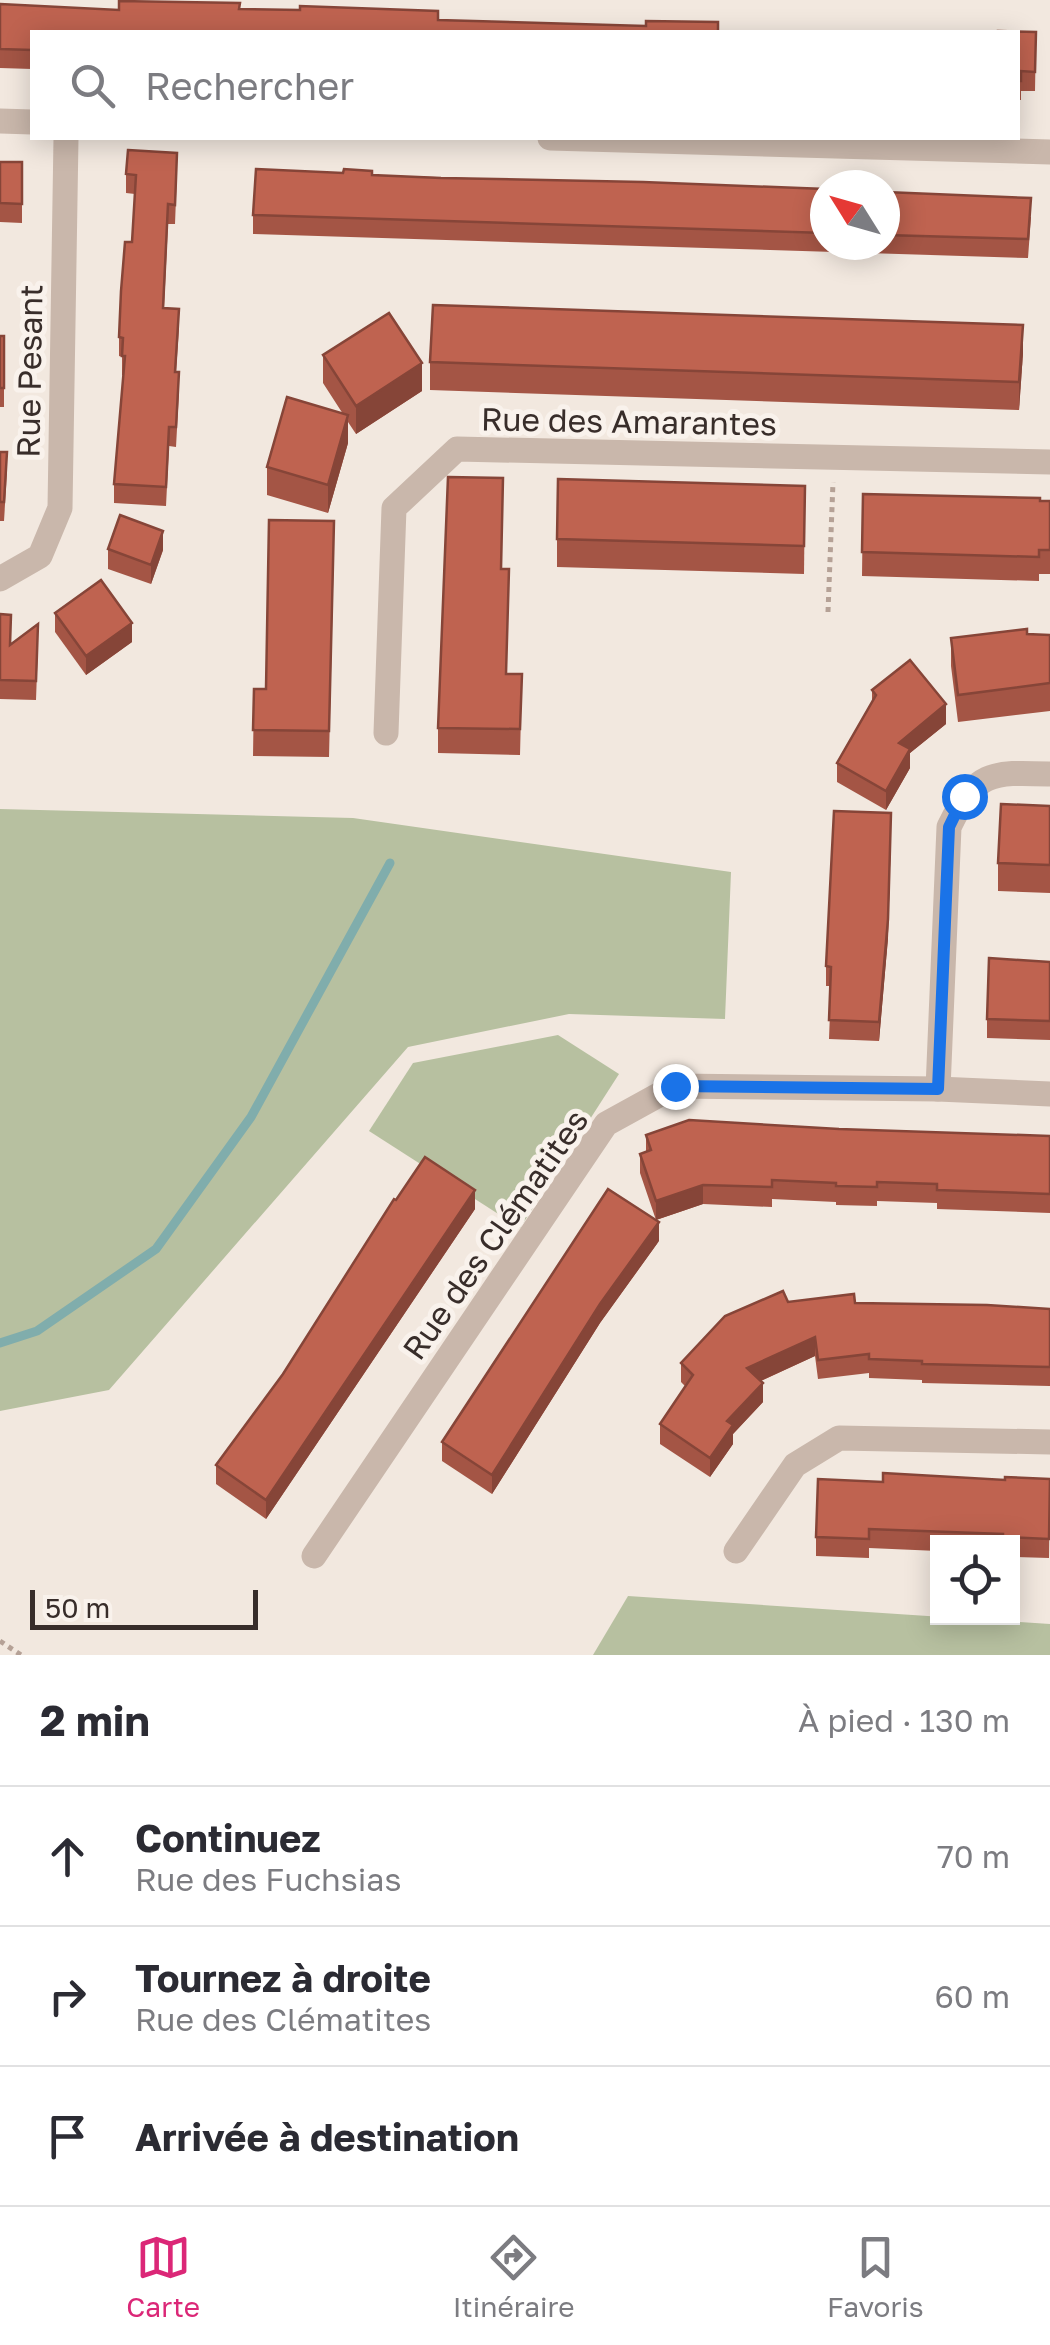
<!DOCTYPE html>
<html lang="fr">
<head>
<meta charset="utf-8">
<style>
	:root { --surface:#fff; --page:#f2f2f3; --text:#2b2b33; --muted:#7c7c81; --line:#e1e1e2; --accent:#db2777 }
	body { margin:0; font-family:"Golos Text",sans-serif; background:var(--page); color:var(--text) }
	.controls { position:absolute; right:30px; bottom:30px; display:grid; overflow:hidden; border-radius:0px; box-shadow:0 5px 25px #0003 }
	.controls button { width:90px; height:90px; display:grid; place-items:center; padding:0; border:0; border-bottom:2px solid var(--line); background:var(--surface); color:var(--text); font:50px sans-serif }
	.compass { position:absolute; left:810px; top:170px; width:90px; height:90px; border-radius:50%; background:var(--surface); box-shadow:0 5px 25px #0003; rotate:307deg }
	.scale { position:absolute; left:30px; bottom:25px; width:228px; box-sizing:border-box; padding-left:10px; border:5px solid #382d2a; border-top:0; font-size:28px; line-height:35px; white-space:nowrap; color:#382d2a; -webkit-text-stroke:8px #f9f2ec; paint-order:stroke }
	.stop { position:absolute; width:30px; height:30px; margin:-22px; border:8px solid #1a73e8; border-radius:50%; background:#fff }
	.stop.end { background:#1a73e8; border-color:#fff; box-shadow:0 2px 10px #0008 }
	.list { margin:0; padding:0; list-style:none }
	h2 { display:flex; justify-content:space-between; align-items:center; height:130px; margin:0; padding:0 40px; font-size:42px }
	h2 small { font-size:32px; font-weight:400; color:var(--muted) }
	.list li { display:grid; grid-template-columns:65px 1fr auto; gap:30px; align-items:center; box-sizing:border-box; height:140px; padding:0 40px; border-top:2px solid var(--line) }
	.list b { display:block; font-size:38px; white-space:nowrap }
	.list p { margin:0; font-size:32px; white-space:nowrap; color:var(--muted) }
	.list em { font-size:32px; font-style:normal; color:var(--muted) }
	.icon { flex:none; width:55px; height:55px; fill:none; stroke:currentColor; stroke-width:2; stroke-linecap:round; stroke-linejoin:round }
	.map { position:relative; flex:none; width:1050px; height:1655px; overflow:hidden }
	.search { position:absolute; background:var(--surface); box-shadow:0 5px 25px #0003; left:30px; right:30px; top:30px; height:110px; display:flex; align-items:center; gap:25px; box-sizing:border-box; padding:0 35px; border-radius:0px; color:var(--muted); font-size:38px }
	.sheet { height:550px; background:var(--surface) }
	nav { display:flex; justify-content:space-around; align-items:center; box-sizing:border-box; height:140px; border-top:2px solid var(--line); background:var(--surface); font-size:28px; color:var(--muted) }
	nav a { display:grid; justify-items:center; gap:5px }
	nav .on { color:var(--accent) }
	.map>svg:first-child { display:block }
	.green { fill:#b7c0a0 }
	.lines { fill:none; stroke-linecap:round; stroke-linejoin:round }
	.stream { stroke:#80adac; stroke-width:9 }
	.path { stroke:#b5a196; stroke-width:5; stroke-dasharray:5 5; stroke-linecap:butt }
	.minor { stroke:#c9b7ab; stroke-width:25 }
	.wall { fill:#a45545 }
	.shaded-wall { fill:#864538 }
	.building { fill:#bf6350; stroke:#864538; stroke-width:2.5 }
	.route { stroke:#1a73e8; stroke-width:12 }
	.labels { text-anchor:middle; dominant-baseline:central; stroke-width:10; stroke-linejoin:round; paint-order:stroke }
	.street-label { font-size:32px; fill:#382d2a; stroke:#f9f2ec }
</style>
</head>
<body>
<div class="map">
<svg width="1050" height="1655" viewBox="0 0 1050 1655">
	<rect width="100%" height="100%" fill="#f2e8df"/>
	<g class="green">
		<polygon points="0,809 353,818 731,872 725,1019 569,1014 408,1047 109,1390 0,1411"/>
		<polygon points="558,1035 619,1074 520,1228 369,1131 413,1063"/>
		<polygon points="628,1596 1050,1624 1050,1655 593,1655"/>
	</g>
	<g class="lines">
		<polyline class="stream" points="0,1343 37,1331 156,1249 251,1117 390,863"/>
		<g class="path">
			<polyline points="828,612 833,482"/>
			<polyline points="0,1641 21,1655"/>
		</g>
		<g class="minor">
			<polyline points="0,121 32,122"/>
			<polyline points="550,138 1050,152"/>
			<polyline points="0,579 40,556 60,508 66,138"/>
			<polyline points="386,733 394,508 457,449 1050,462"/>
			<path d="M 938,1089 L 949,827 C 976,771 991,772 1050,774"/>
			<polyline points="736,1551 795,1465 839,1438 1050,1442"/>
			<polyline points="314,1556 606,1124 675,1086 938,1089 1050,1094"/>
		</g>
	</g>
	<g class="wall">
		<polygon points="0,4 119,10 239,9 438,20 718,32 32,32 32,69 0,68"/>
		<polygon points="1018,32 1036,32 1035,91 1021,91 1021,100 1018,100"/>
		<polygon points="0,162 22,162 22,223 0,222"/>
		<polygon points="177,172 175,224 168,224 164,308 179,328 176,372 179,392 176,447 169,446 166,506 114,503 114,484 123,375 122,375 122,357 119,356 119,337 132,242 135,194 126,193 126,174"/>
		<polygon points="372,175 825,189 825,245 885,245 885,192 1031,217 1028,258 253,234 253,215"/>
		<rect x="0" y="336" width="4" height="71"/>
		<polygon points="1023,353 1019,410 430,390 430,362"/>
		<polygon points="323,355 422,391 356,434 348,422 348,443 328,513 267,495 267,467 343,414 323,383"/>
		<polygon points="0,452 7,471 4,521 0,521"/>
		<polygon points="805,486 804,574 557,567 557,539"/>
		<polygon points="863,494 1050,501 1050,574 1039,574 1039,581 862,576"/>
		<polygon points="334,547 329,757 253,756 254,689 266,689"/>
		<polygon points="108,549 163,550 151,584 108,569"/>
		<polygon points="501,569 507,674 522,674 520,755 438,753 438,728"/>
		<polygon points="55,613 132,642 86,675 55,632"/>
		<polygon points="0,614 10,644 38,644 36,700 0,699"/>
		<polygon points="1027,634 1050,635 1050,711 958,722 951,666 951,638"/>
		<polygon points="872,690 946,724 910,753 910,768 886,810 837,782 837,763 872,701"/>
		<polygon points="1050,806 1050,893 998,891 998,863"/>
		<polygon points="891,832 888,938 879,1041 829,1039 831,986 826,986 826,966"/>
		<polygon points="1050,962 1050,1040 987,1038 987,1019"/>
		<polygon points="839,1129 1050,1136 1050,1213 937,1209 937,1203 877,1201 877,1206 836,1205 836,1202 772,1199 772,1207 703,1204 656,1220 640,1173 640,1154 646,1152 646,1135"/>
		<polygon points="396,1200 475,1209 266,1519 216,1484 216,1465 283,1374"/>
		<polygon points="659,1241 600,1323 492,1494 442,1461 442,1442"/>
		<polygon points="788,1302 1050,1309 1050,1386 922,1383 922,1380 869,1378 869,1373 818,1379 815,1356 761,1381 763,1402 733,1434 733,1444 710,1477 660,1444 660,1424 686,1387 681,1382 681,1363"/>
		<polygon points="1050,1479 1049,1558 1012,1557 1012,1542 938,1542 938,1551 869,1548 869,1558 816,1556 816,1537 883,1482"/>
	</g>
	<g class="shaded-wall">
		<polygon points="1023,325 1023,353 1019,410 1019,382"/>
		<polygon points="422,363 422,391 356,434 356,406"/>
		<polygon points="348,415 348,443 328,513 328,485"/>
		<polygon points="163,531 163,550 151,584 151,565"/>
		<polygon points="132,623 132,642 86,675 86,656"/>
		<polygon points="946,704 946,724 910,753 910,768 886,810 886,791 899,743"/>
		<polygon points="891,832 888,938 879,1041 879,1022"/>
		<polygon points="703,1185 703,1204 656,1220 656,1201"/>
		<polygon points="475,1190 475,1209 266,1519 266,1500"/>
		<polygon points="659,1222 659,1241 600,1323 492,1494 492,1475 600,1304"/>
		<polygon points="815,1337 815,1356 747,1387 747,1368"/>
		<polygon points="763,1383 763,1402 733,1434 733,1444 710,1477 710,1458 727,1421"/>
	</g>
	<g class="building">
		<polygon points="119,1 240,3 239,9 300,10 300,6 438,11 438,20 646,26 646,21 718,22 718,32 734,32 32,32 32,50 0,49 0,4 119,10"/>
		<polygon points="998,31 1036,32 1035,72 1021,71 1021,81 1018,81 1018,32 998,32"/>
		<polygon points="128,150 177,153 175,205 168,204 163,308 179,309 175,372 179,372 176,427 169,427 166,487 114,484 125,356 122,356 123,338 119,337 121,291 125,242 132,242 136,175 126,174"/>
		<polygon points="0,162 22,162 22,204 0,203"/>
		<polygon points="256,169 343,173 344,169 372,171 372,175 441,178 643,182 825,189 825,233 253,215"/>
		<polygon points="885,192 1031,198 1028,239 885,235"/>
		<polygon points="433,305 1023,325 1019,382 430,362"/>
		<polygon points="389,313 422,363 356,406 323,355"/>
		<rect x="0" y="336" width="4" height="52"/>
		<polygon points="287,397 348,415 328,485 267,467"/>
		<polygon points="0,452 7,452 4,502 0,502"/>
		<polygon points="448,477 503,478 501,569 509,569 506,674 522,674 520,729 438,728"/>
		<polygon points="558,479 805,486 804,546 557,539"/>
		<polygon points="863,494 1040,498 1040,501 1050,501 1050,550 1039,550 1039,557 862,552"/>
		<polygon points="120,515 163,531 151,565 108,549"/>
		<polygon points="269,520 334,521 329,731 253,730 254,689 266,689"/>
		<polygon points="101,580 132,623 86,656 55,613"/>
		<polygon points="0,614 11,615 10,645 38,624 36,681 0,680"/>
		<polygon points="1027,629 1027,634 1050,635 1050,683 958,695 951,638"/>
		<polygon points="910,660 946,704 899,743 910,749 886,791 837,763 876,695 872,690"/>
		<polygon points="1001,804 1050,806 1050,865 998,863"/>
		<polygon points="834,811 891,813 888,919 879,1022 829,1020 831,967 826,966"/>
		<polygon points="989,958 1050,962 1050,1021 987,1019"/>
		<polygon points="689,1120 839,1129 1050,1136 1050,1194 937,1190 937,1184 877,1182 877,1187 836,1186 836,1183 772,1180 772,1187 703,1185 656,1201 640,1154 651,1150 646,1135"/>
		<polygon points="425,1157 475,1190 266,1500 216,1465 283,1374 394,1199 396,1200"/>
		<polygon points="608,1189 659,1222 600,1304 492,1475 442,1442"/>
		<polygon points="783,1291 788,1302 854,1294 855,1303 987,1305 1050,1309 1050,1367 922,1364 922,1361 869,1359 869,1354 818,1360 815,1337 747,1368 763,1383 727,1421 733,1425 710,1458 660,1424 693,1375 681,1363 725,1316"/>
		<polygon points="883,1473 1005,1480 1005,1477 1050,1479 1049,1539 1003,1537 1003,1534 869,1529 869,1539 816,1537 818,1479 883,1482"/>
	</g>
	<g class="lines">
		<polyline class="route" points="675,1086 938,1089 949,827 964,796"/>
	</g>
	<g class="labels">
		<g class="street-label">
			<text transform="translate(29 371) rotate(-89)">Rue Pesant</text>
			<text transform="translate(629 421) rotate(1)">Rue des Amarantes</text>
			<text transform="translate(495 1234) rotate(-55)">Rue des Clématites</text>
		</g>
	</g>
</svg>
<div class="controls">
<button><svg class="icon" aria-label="locate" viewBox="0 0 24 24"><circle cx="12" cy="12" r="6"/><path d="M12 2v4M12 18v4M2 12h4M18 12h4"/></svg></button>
</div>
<svg class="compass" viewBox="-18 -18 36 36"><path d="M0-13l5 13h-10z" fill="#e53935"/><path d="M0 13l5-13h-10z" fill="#7c7c81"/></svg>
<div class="scale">50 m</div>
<div class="stop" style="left:964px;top:796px"></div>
<div class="stop end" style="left:675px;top:1086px"></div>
<div class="search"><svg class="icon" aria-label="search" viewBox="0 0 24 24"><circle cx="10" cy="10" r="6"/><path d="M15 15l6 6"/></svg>Rechercher</div>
</div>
<section class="sheet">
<h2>2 min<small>À pied · 130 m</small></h2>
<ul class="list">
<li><svg class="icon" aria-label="ahead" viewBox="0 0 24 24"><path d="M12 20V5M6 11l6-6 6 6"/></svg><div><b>Continuez</b><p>Rue des Fuchsias</p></div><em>70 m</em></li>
<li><svg class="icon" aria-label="right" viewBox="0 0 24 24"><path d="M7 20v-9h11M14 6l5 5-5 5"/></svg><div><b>Tournez à droite</b><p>Rue des Clématites</p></div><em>60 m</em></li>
<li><svg class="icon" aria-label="arrive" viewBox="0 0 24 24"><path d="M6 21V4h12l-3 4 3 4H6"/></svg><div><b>Arrivée à destination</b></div></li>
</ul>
</section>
<nav>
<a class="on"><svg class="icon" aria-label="map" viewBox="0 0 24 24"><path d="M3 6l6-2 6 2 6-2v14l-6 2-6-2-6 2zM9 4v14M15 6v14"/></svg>Carte</a>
<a><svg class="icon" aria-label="directions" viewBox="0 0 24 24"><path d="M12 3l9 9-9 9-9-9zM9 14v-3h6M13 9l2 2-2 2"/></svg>Itinéraire</a>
<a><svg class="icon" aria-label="saved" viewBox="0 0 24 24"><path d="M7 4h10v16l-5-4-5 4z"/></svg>Favoris</a>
</nav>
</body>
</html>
